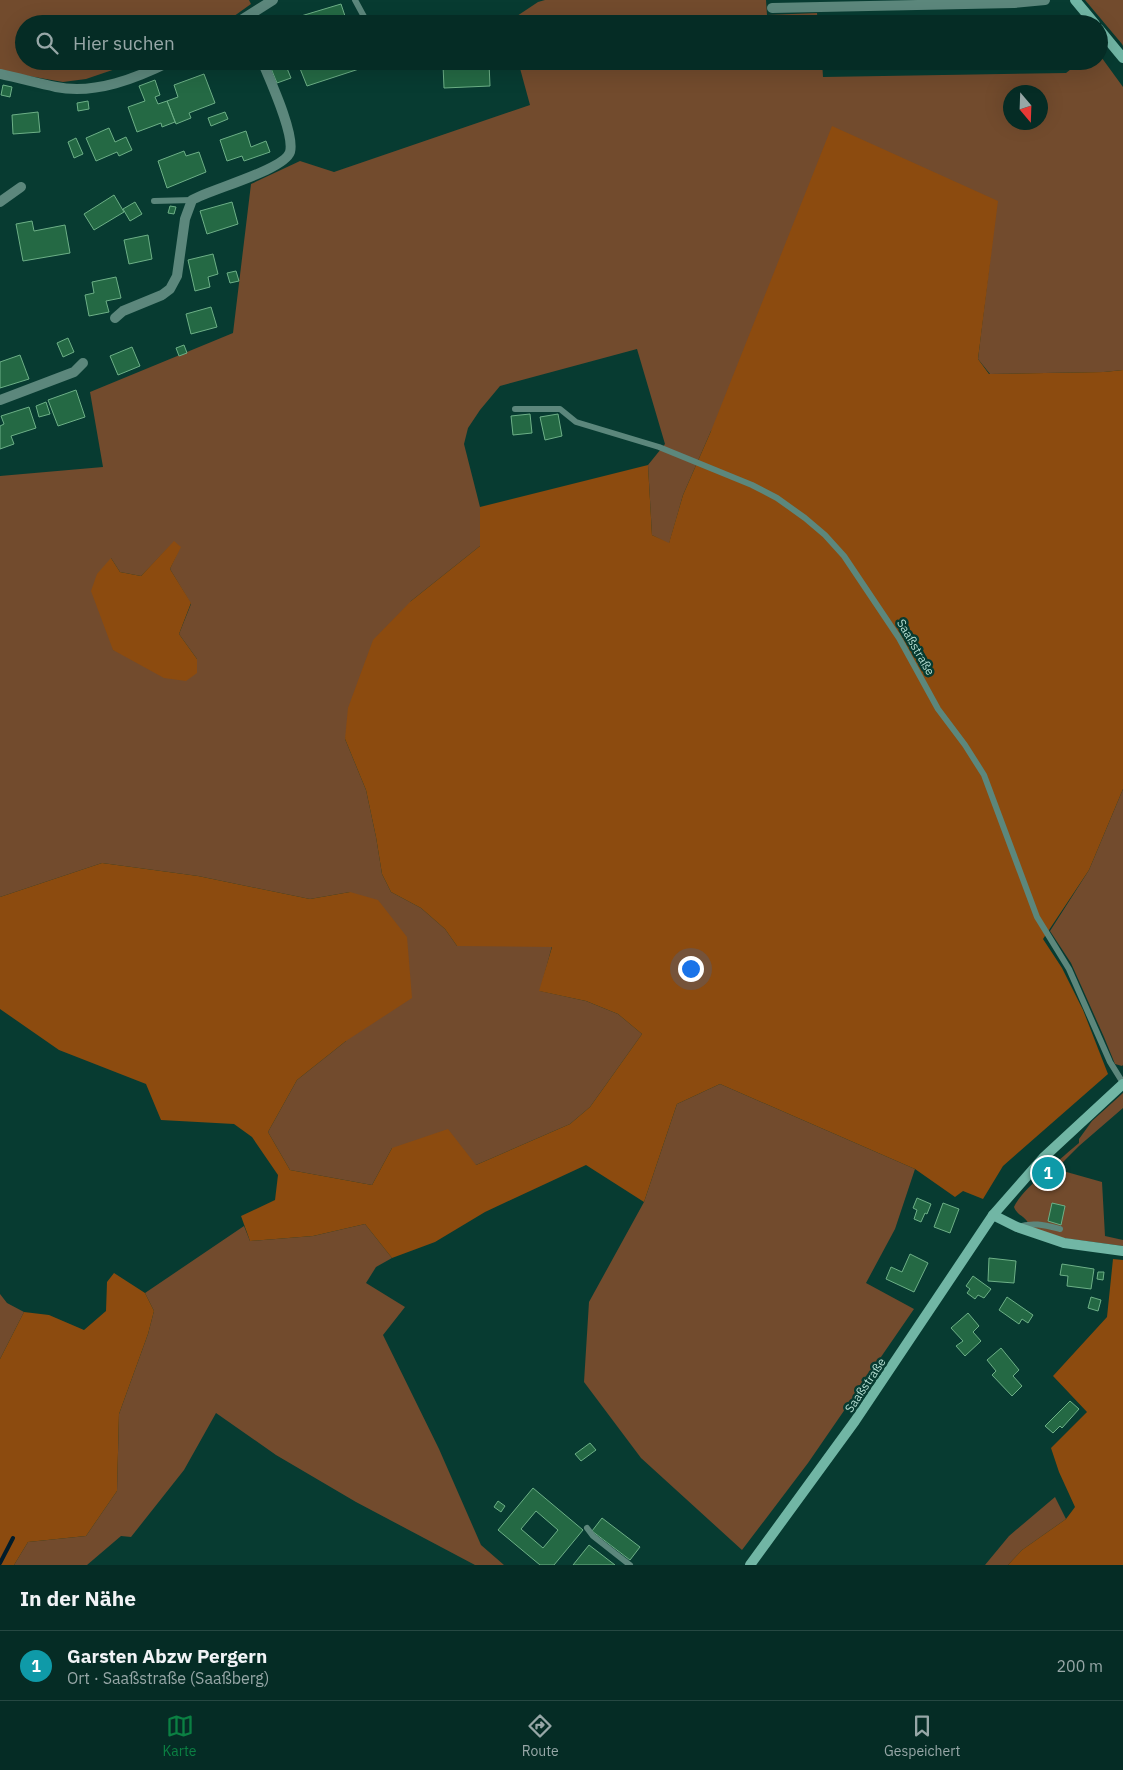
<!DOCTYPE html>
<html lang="de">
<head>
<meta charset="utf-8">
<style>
	:root { --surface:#052c25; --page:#133832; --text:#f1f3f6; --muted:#97a7a7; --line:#264842; --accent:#0b8043 }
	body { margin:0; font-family:"IBM Plex Sans",sans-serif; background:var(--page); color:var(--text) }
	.compass { position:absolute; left:1003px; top:85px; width:45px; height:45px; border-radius:50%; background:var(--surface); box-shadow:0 5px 20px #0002; rotate:161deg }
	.you { position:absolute; left:690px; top:968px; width:18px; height:18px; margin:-12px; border:4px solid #fff; border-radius:50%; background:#1a73e8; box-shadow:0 0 0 8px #1a73e833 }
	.badge { display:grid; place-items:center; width:32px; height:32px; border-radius:50%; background:var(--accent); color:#fff; font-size:16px; font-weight:700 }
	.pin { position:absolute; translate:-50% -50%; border:2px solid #fff; box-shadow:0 1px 5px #0006 }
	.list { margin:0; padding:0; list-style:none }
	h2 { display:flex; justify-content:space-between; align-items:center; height:65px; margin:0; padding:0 20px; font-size:21px }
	h2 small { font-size:16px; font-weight:400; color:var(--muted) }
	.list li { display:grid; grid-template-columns:32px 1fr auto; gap:15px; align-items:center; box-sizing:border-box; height:70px; padding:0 20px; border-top:1px solid var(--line) }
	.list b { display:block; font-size:19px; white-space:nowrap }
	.list p { margin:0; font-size:16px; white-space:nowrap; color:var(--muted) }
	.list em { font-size:16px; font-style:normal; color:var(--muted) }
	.icon { flex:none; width:28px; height:28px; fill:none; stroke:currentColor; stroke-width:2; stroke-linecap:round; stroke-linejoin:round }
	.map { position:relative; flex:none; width:1123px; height:1565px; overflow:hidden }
	.search { position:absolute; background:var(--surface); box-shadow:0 5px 20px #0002; left:15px; right:15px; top:15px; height:55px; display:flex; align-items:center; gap:12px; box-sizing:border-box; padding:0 18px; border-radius:28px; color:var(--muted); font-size:19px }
	.sheet { height:135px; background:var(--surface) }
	nav { display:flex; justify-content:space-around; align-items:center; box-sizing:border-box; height:70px; border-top:1px solid var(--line); background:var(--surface); font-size:14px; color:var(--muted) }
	nav a { display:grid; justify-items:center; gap:2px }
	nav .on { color:var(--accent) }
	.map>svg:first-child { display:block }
	.green { fill:#724b2d; fill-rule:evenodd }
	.forest { fill:#8c4b0f }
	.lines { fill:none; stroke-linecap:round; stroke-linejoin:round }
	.stream { stroke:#011c2a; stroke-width:4 }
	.building { fill:#246944; stroke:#6db087; fill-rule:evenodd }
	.lane { stroke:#5c877c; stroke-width:6 }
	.street { stroke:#5c877c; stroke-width:10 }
	.secondary { stroke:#71b6a5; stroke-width:10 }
	.labels { text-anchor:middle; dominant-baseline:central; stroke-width:5; stroke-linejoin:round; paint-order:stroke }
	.street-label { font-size:12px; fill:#b4ddd1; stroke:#073b31 }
</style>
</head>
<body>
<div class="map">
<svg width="1123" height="1565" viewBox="0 0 1123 1565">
	<rect width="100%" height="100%" fill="#073b31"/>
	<g class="green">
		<polygon points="0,0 249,0 251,4 223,24 24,24 24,61 139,61 86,79 63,82 0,71"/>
		<polygon points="545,0 766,0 767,15 817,13 818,24 508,24 508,22 538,2"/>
		<polygon points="1085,0 1123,0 1123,46 1122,44"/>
		<path d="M 1099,54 L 1123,87 L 1123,370 L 1104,372 L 990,374 L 978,359 L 997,201 L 711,431 L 683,495 L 669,544 L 652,535 L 648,465 L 665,444 L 637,349 L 500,386 L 480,410 L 468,428 L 464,444 L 480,507 L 480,546 L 411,601 L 345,739 L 366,790 L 376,837 L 382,874 L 391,892 L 421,908 L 445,929 L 457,946 L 552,946 L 540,991 L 586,1001 L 618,1014 L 642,1034 L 590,1107 L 570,1124 L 476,1165 L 392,1148 L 372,1185 L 290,1170 L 268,1132 L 297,1080 L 346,1041 L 350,892 L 310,899 L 198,876 L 102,863 L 0,897 L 0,476 L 103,467 L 90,392 L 233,333 L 251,184 L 300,161 L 334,172 L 530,105 L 518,61 L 822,61 L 823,77 L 1066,73 L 1081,61 L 1099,61 ZM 1010,92 L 1040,92 L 1040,122 L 1010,122 ZM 174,542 L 180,547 L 170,569 L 191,604 L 179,634 L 197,659 L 113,650 L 111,558 L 120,572 L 141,576 Z"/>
		<polygon points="1123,789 1123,1065 1122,1066 1115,1064 1104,1037 1071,963 1050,931 1089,870"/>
		<polygon points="720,1084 915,1169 895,1229 866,1283 914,1309 808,1463 742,1550 641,1458 584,1382 589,1302 644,1202 677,1104"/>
		<path d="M 1123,1093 L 1123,1108 L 1079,1146 L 1056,1169 L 1102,1182 L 1105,1236 L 1123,1240 L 1123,1246 L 1063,1238 L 1030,1227 C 1026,1215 1018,1217 1014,1207 C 1021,1190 1063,1157 1079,1143 L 1079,1139 L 1092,1121 Z"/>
		<polygon points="365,1224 392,1258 376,1267 366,1283 405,1307 383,1335 439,1449 481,1545 504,1565 475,1565 356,1502 276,1455 216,1413 184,1470 131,1537 121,1536 87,1565 14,1565 28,1542 86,1536 117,1491 119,1414 148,1334 154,1311 145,1293 244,1226 250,1241 313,1236"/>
		<polygon points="0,1294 7,1303 24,1312 0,1359"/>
		<polygon points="1055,1497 1066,1519 1022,1550 1008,1565 985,1565 1009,1536"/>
	</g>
	<g class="forest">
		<polygon points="832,126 998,201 978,359 989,374 1104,372 1123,370 1123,789 1089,870 1043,939 1062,968 1083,1010 1108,1074 1003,1166 983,1199 963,1191 955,1197 915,1169 720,1084 677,1104 644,1202 586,1165 485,1212 435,1242 392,1258 365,1224 313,1236 250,1241 241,1216 275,1200 278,1175 252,1137 234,1124 161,1120 146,1084 59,1050 0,1009 0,897 102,863 198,876 310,899 350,892 378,900 407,937 412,998 346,1041 297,1080 268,1132 290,1170 372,1185 392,1148 448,1129 476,1165 570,1124 590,1107 642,1034 618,1014 586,1001 539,991 552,947 457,946 445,929 421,908 391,892 382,874 376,837 366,790 345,739 348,708 373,640 411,601 480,546 480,507 648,465 652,535 669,543 683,495 711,431"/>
		<polygon points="174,541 181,547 170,569 191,603 179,634 197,659 197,673 186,681 164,678 113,650 91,591 97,574 111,558 120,572 141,576"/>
		<polygon points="1113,1259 1123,1260 1123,1565 1008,1565 1022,1550 1066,1519 1075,1507 1059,1472 1051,1448 1087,1412 1053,1376 1107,1317"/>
		<polygon points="114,1273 145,1293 154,1311 148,1334 119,1414 117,1491 86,1536 28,1542 14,1565 0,1565 0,1359 24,1312 49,1315 84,1330 106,1311 107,1282"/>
	</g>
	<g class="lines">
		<polyline class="stream" points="0,1563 13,1538"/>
	</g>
	<g class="building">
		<polygon points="341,4 347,22 358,19 359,24 281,24 281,22"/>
		<rect x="828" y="21" width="19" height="3"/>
		<rect x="847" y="21" width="14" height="3"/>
		<polygon points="268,61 284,61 291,78 277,83"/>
		<polygon points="297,61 360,61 362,68 307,86"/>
		<polygon points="489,63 490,86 444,88 443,65"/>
		<polygon points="204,74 215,103 189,113 191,118 176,124 167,101 178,97 174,85"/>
		<polygon points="155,80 160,95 155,97 158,104 167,101 175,122 162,127 161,123 137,132 128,107 145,101 139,86"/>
		<polygon points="3,85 12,87 10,97 1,95"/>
		<polygon points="88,101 89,109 78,111 77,103"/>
		<polygon points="38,112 40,132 13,134 12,115"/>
		<polygon points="225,112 228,119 211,126 208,118"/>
		<polygon points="109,128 115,142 126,137 132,150 119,156 117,152 96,161 86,138"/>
		<polygon points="246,131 251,147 266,141 270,152 244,161 242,156 227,161 220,140"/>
		<polygon points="76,138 83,154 74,158 68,142"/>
		<polygon points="184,151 186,156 199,152 206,172 167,188 158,161"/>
		<polygon points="114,195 124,212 94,230 84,214"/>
		<polygon points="135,202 142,214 130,221 123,209"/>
		<polygon points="232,202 238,224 207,234 200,211"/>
		<polygon points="170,206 176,207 174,214 168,213"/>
		<polygon points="32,221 34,231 65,225 70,253 23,261 16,224"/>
		<polygon points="148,235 152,259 129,264 124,240"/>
		<polygon points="213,254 218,274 208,277 210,287 195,291 188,260"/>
		<polygon points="236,271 239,281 230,283 227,273"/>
		<polygon points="116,277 121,298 106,301 109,312 89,316 85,295 94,293 92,282"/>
		<polygon points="211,307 217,327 191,334 186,314"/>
		<polygon points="68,338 74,352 63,357 57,343"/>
		<polygon points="184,345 187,353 179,356 176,348"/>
		<polygon points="132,347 140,366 118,375 110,356"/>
		<polygon points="20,355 29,379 0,388 0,362"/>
		<polygon points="76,390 85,417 58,426 48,400"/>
		<polygon points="46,402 50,414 39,417 36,406"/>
		<polygon points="29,407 36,428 11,436 14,444 0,449 0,426 4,424 1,416"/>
		<polygon points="530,414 532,433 513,435 511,416"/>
		<polygon points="558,414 562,436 545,440 540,417"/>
		<polygon points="917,1198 931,1204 927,1214 925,1213 921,1222 914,1219 917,1210 913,1208"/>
		<polygon points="943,1203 959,1209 950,1233 934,1227"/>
		<polygon points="1052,1203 1065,1206 1061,1225 1048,1221"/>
		<polygon points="910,1254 928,1263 914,1292 886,1279 891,1267 902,1272"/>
		<polygon points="989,1258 1016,1261 1014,1283 988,1281"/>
		<polygon points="1062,1264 1094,1269 1091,1289 1067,1286 1068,1276 1060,1275"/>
		<polygon points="1098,1272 1104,1272 1103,1280 1097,1279"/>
		<polygon points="973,1276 991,1289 984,1298 978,1295 975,1299 967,1293 970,1289 966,1286"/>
		<polygon points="1007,1297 1033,1315 1028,1323 1022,1319 1019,1324 999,1310"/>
		<polygon points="1091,1297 1101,1300 1098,1311 1088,1308"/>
		<polygon points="968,1313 979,1326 973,1332 981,1341 965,1356 956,1346 963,1341 951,1328"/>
		<polygon points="1001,1348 1019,1370 1013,1376 1022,1386 1012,1396 992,1375 996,1371 987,1360"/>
		<polygon points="1070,1401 1079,1409 1062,1428 1060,1426 1053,1433 1045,1426"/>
		<polygon points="590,1443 596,1450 581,1461 575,1454"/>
		<path d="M 533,1488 L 583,1530 L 554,1565 L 540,1565 L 498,1530 ZM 536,1511 L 558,1530 L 543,1548 L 521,1529 Z"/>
		<polygon points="498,1501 505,1506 501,1512 494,1507"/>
		<polygon points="602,1518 640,1547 630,1560 592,1531"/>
		<polygon points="589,1545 615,1565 573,1565"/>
	</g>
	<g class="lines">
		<g class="lane">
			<polyline points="355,0 368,24"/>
			<polyline points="154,201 192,200"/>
			<polyline points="515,409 560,409 576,422 659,447 752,485 777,498 805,518 825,535 844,556 899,638 938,709 965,745 984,775 1037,917 1069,969 1110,1062 1123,1083"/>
			<path d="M 1017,1227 C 1033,1222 1044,1225 1060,1229"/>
			<polyline points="587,1528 593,1536 630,1565"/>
		</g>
		<g class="street">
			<polyline points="772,8 1014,3 1045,0"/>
			<polyline points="235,24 273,0"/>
			<path d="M 0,74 C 19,78 37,83 56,87 C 95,95 137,78 171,61"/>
			<polyline points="0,202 21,187"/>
			<path d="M 115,318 L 123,311 L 162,295 L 170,289 L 177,276 L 185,219 L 192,200 C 211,189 284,170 290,152 C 295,134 270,80 262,61"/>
			<polyline points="0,400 74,372 83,363"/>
		</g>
		<g class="secondary">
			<polyline points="1075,0 1095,24"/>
			<polyline points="1099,29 1123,58"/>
			<polyline points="993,1215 1017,1227 1064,1243 1123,1251"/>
			<polyline points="750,1565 855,1421 993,1215 1043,1158 1123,1084"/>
		</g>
	</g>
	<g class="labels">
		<g class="street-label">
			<text transform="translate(916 647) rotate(60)">Saaßstraße</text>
			<text transform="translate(865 1385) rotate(-56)">Saaßstraße</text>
		</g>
	</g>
</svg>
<svg class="compass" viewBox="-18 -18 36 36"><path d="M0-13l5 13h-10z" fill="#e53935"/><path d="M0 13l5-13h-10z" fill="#97a7a7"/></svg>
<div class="you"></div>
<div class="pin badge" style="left:1048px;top:1173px;background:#0f9aa8">1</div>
<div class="search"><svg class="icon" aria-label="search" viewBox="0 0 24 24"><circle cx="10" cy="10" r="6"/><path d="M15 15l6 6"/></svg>Hier suchen</div>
</div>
<section class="sheet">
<h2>In der Nähe<small></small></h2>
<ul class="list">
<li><span class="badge" style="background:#0f9aa8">1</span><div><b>Garsten Abzw Pergern</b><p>Ort · Saaßstraße (Saaßberg)</p></div><em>200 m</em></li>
</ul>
</section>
<nav>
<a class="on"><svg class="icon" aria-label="map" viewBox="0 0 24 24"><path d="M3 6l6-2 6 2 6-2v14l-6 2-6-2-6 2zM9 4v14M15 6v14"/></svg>Karte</a>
<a><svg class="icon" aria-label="directions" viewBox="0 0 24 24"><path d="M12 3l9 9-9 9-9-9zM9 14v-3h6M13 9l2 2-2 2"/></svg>Route</a>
<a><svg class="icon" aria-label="saved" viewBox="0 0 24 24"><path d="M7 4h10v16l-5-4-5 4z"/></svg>Gespeichert</a>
</nav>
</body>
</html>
